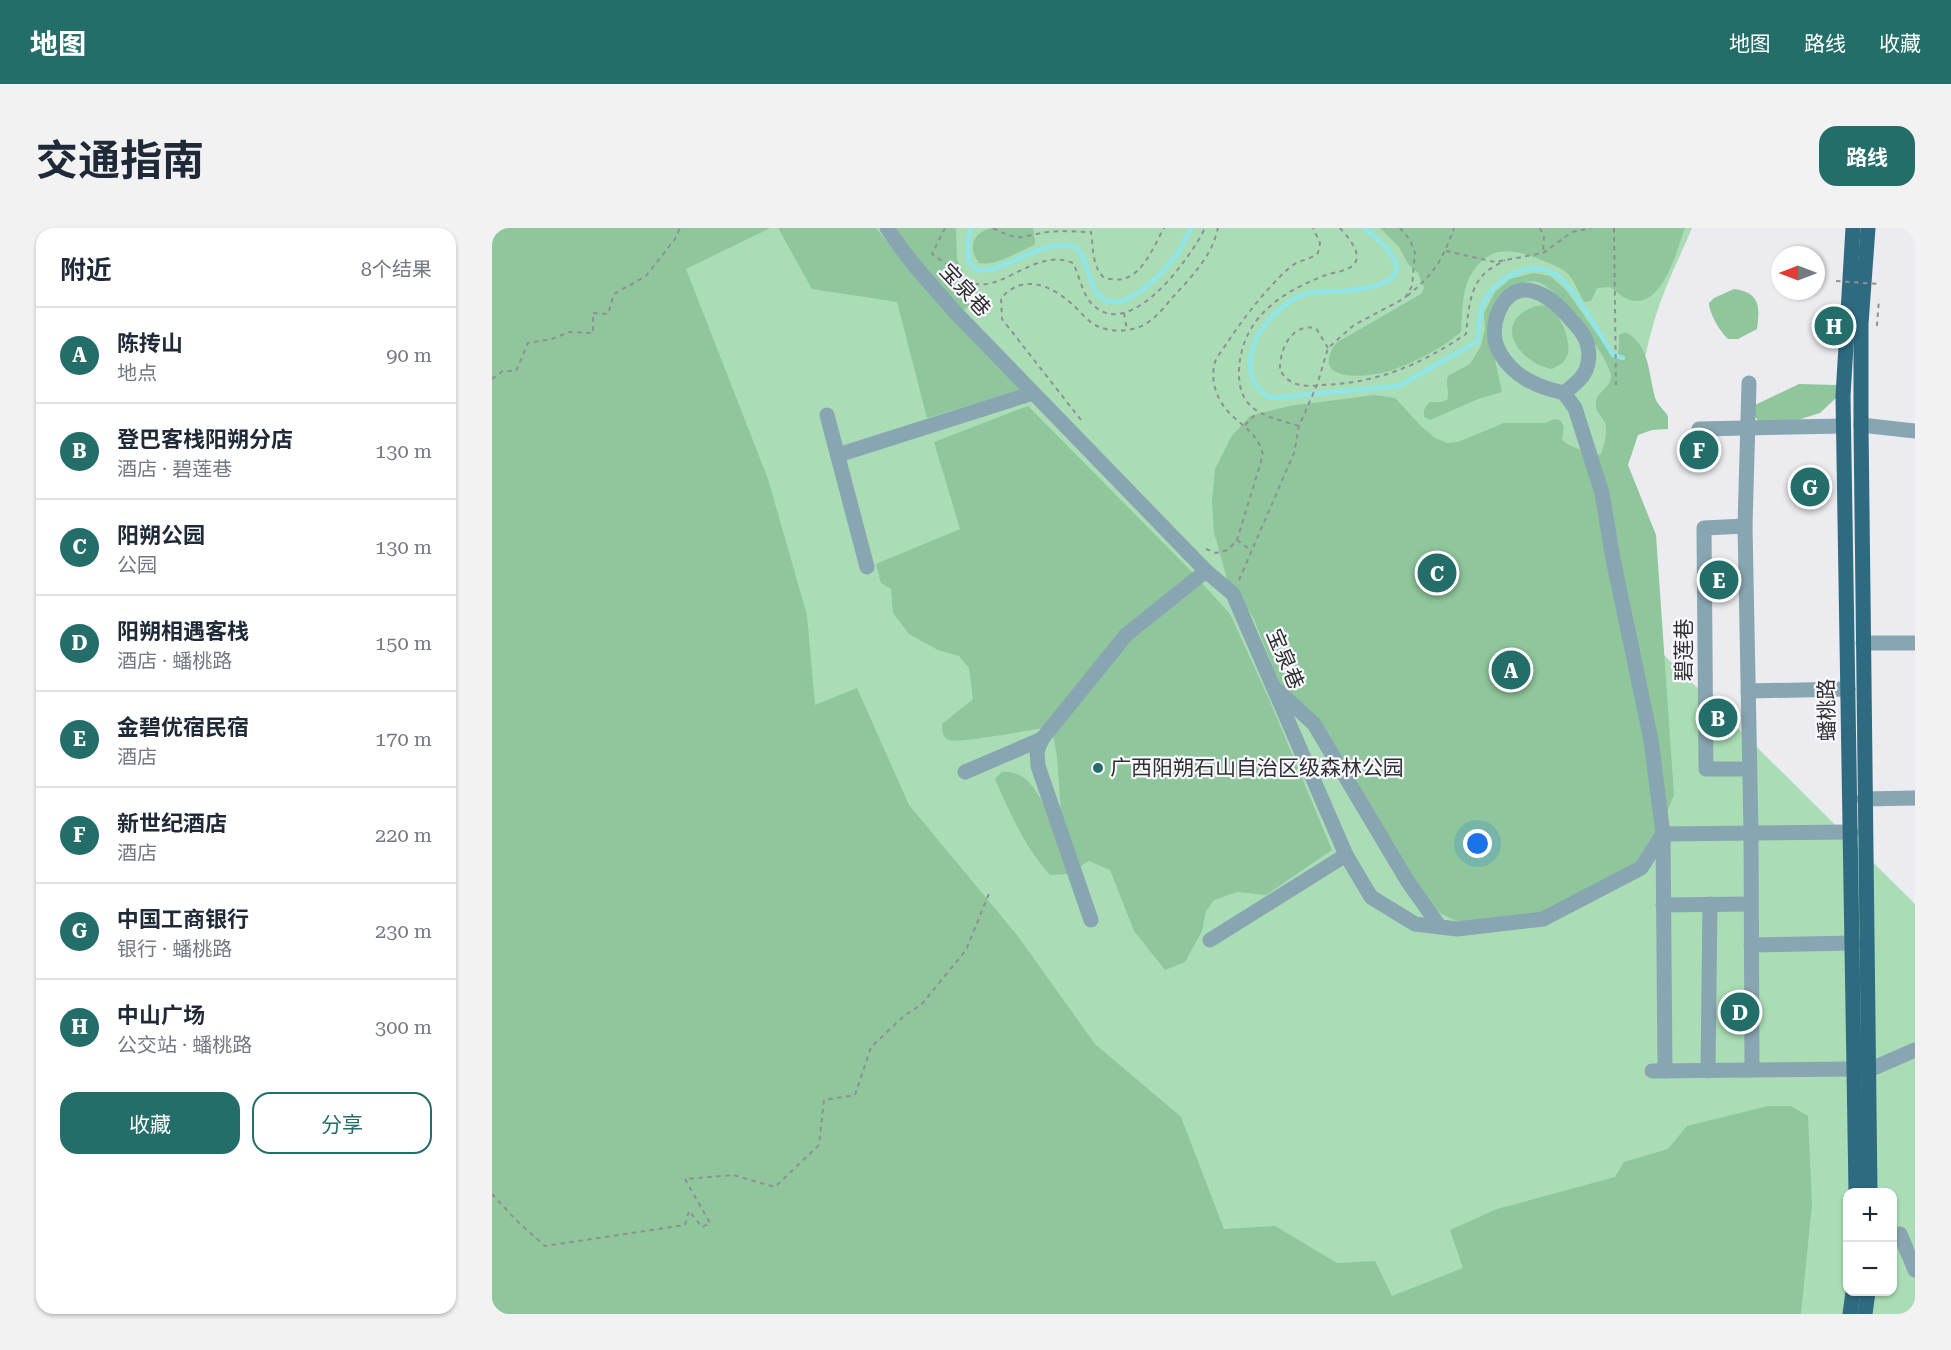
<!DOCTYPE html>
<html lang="zh">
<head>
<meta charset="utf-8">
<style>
	:root { --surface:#fff; --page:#f2f2f3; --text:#1f2937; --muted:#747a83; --line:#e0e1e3; --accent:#246e6a }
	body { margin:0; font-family:"Roboto Serif","Noto Sans SC",serif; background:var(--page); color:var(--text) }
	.controls { position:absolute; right:18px; bottom:18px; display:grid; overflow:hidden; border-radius:12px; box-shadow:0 2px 4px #0004 }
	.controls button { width:54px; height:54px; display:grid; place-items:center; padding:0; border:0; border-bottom:2px solid var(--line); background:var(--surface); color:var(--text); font:30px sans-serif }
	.compass { position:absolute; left:1279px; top:18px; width:54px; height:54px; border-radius:50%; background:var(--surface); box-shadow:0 2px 4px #0004; rotate:270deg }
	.you { position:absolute; left:986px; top:616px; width:21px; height:21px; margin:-15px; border:4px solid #fff; border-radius:50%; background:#1a73e8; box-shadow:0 0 0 9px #1a73e833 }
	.badge { display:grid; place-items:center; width:39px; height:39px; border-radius:50%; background:var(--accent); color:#fff; font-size:20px; font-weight:700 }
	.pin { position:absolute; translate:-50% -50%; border:3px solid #fff; box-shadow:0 2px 6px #0006 }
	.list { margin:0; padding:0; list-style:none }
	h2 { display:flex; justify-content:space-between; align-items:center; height:78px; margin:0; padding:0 24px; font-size:26px }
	h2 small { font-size:20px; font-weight:400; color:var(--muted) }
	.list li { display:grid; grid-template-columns:39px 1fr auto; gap:18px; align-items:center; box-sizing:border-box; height:96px; padding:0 24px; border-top:2px solid var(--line) }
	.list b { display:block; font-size:22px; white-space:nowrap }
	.list p { margin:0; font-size:20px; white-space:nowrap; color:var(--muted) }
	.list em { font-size:20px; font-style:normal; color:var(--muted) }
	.actions { display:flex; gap:12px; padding:18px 24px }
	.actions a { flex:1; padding:14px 0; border:2px solid var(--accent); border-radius:18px; text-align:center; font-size:21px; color:var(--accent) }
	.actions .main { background:var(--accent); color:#fff }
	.map { position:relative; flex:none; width:1423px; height:1086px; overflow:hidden; border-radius:18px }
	header { display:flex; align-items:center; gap:36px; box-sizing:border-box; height:84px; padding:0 30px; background:var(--accent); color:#fff }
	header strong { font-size:28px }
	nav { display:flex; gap:33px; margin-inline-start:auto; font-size:21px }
	.intro { display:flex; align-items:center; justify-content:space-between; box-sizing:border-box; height:144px; padding:0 36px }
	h1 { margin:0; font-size:42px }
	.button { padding:15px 27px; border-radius:18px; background:var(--accent); color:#fff; font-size:21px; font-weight:700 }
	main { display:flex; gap:36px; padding:0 36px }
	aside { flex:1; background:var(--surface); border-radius:18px; box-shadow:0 2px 4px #0004 }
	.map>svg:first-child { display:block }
	.green { fill:#aaddb5; fill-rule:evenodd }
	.forest { fill:#8fc69b }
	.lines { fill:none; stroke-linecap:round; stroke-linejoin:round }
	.stream { stroke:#8fe5e8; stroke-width:4.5 }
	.path { stroke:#909094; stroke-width:2; stroke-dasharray:4.5 4.5; stroke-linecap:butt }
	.minor { stroke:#88a6b1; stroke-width:15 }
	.major { stroke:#2e6b80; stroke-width:15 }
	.path-bridge { stroke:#909094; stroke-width:2; stroke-dasharray:4.5 4.5; stroke-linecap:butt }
	.poi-dot { fill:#246e6a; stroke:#f8f8fe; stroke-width:2 }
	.labels { text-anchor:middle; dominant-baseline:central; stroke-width:4.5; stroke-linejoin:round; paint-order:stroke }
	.street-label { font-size:21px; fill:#303032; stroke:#f8f8fe }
	.poi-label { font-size:21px; fill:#303032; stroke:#f8f8fe; text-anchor:start }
</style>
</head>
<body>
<header>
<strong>地图</strong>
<nav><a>地图</a><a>路线</a><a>收藏</a></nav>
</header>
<div class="intro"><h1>交通指南</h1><a class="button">路线</a></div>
<main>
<aside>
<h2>附近<small>8个结果</small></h2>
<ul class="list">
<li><span class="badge">A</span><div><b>陈抟山</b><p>地点</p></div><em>90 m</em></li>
<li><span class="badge">B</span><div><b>登巴客栈阳朔分店</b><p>酒店 · 碧莲巷</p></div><em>130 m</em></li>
<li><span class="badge">C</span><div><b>阳朔公园</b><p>公园</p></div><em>130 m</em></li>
<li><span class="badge">D</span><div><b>阳朔相遇客栈</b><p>酒店 · 蟠桃路</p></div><em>150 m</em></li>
<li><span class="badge">E</span><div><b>金碧优宿民宿</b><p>酒店</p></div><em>170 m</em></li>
<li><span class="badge">F</span><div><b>新世纪酒店</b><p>酒店</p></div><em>220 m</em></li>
<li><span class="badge">G</span><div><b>中国工商银行</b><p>银行 · 蟠桃路</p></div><em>230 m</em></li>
<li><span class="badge">H</span><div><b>中山广场</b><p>公交站 · 蟠桃路</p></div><em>300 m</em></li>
</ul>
<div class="actions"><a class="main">收藏</a><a>分享</a></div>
</aside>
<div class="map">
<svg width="1423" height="1086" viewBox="0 0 1423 1086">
	<rect width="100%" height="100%" fill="#ebebf0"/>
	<path class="green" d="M 0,0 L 1200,0 C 1187,31 1171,62 1162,94 C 1147,146 1139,200 1134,253 L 1161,416 L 1423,676 L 1423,1086 L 0,1086 ZM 1356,964 L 1400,964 L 1400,1064 L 1356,1064 Z"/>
	<g class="forest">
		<polygon points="0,0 278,0 194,41 276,251 315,387 323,477 365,460 417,577 525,707 603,816 689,889 732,1001 783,998 845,1035 883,1033 900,1068 971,1040 958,1002 1005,981 1123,949 1132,934 1176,921 1195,898 1276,878 1299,878 1316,888 1320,976 1309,1086 0,1086"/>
		<polygon points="286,0 384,0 428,54 531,161 435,190 405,74 320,61"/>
		<polygon points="401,0 464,0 465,31 475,52 489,67 472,82 451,63"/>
		<path d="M 500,0 L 541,0 L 543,13 L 542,17 C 525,24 505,38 487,35 C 475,18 481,5 500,0 Z"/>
		<path d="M 888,0 L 1193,0 C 1185,21 1172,76 1142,73 C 1133,72 1125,64 1118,59 L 1105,60 L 1099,73 L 1092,74 C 1087,66 1083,53 1076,46 C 1070,40 1059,36 1052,33 C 1025,23 1002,14 982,42 C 969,59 971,84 969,104 C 950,120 925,133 903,141 C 881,150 815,157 844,115 L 929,66 L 932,60 L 926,45 L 916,36 L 907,19 Z"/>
		<path d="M 1042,45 L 1058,48 L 1074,62 L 1120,127 L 1125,131 L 1127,120 L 1127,107 L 1133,104 C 1158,117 1156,144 1163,169 C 1164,175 1172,182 1176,188 L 1176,201 L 1160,202 L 1146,207 L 1136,237 L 1164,307 L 1182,567 L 1169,598 L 1141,639 L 1051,686 L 988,694 L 964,693 L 948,685 L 918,648 L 789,459 L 761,389 L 735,351 L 722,304 L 720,274 L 723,241 L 739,209 L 758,188 L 797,178 L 883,167 L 903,170 L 930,199 L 943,210 L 955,215 L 966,214 L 1012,195 L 1052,195 L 1063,191 L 1069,193 L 1072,199 L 1070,212 L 1077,217 L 1103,228 L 1109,226 C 1112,218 1116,203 1113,195 C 1110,188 1102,183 1104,174 C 1105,163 1120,159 1119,147 C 1116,128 1065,59 1046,54 C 1040,52 1034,54 1029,56 L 999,113 L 1010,164 L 986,171 L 938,192 L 932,189 L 932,182 L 937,174 L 949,174 L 955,172 C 958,163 953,157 956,148 L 978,136 L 989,118 L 993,101 L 992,85 L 1003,64 L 1018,51 Z"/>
		<path d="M 1242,61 C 1268,64 1268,79 1265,101 L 1246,111 L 1236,111 C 1228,104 1217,85 1217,75 L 1222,70 Z"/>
		<path d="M 1044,78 C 1048,78 1051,77 1054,78 C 1068,82 1081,116 1075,128 C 1072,135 1066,138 1060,141 C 1025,134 999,93 1044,78 Z"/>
		<polygon points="1307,156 1345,157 1344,170 1328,185 1296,195 1266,193 1263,188 1263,177"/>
		<path d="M 536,178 L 698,342 L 738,386 L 777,471 L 840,622 L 774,667 L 745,664 L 722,672 L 714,683 L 710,703 L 693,734 L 673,742 L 642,703 L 618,642 L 597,633 L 576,646 L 558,647 C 533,620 518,585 503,551 L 510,544 C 536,542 544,564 556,584 L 569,584 L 565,528 L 561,507 L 552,500 C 537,502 465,516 457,512 C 450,510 450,501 450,496 L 481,471 L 477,440 L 467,428 L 446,422 L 417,406 L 401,385 L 399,361 L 389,355 L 384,336 L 468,301 L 442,214 Z"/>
	</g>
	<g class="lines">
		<g class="stream">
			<path d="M 479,0 C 461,79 525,24 561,18 C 568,16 576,18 584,19 C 596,32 595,50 605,65 C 627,95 673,43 686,25 C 691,17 695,8 699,0"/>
			<path d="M 872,0 C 921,38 914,57 853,63 C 841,64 827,62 816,65 C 791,73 763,101 759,128 C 756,147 762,160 778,170 L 907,158 L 986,113 C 987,101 986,87 991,76 C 1003,50 1038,30 1064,47 C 1081,58 1109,108 1121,127 L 1131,130"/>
		</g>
		<g class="path">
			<path d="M 453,0 L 440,26 L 481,55 C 510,65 544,19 581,35 C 588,48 590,67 601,77 C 639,114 699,29 713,0"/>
			<path d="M 501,0 C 530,15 527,8 556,4 C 570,2 585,4 599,4 C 601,16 600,34 608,45 C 610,49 614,51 619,51 C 648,57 661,19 672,0"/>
			<polyline points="892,0 893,0"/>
			<polyline points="1048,0 1052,9 1051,25"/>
			<polyline points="1122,0 1124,157"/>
			<polyline points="954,23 1003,34 1051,25 1080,4 1099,0"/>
			<path d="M 915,68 C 942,46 950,33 962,0"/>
			<polyline points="632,85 635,102"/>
			<polyline points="1384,97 1385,97 1387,71"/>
			<path d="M 836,120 L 824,100 C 799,95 787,122 788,143 C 791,146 794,151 798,153 C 807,159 820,158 830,157 C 886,155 928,137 974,106 C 976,87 977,60 992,46 C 998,40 1007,36 1013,32"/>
			<polyline points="0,151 11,143 24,143 36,115 60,111 77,104 101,105 101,85 116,86 122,66 154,48 183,11 188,0"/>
			<path d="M 589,192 L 510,91 L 509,70 C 532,45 559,57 581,77 C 589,84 596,94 605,98 C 620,105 641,104 655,95 C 665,89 673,78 681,69 C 694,55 709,39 718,22 C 722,15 724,7 726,0"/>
			<polyline points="753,197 765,185"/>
			<path d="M 807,198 C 775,188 746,185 747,143 C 749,90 789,64 834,47 C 842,44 858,43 863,35 C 870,24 855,8 848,0"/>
			<polyline points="745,312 760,323"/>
			<path d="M 714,321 L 724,325 L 736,322 L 745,312 L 771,227 C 765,200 742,196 729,174 C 722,162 719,148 723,134 C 726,127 731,121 735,115 C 753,88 774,61 797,40 C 806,32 818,32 826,25 L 828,15 L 821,0"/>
			<polyline points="747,352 802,225 807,198 825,157 836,120 862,97 913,70 920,58 923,25 918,12 908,0"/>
			<polyline points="0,966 24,992 53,1018 193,997 197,983 210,999 218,995 193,951 241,947 283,959 327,917 332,872 363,867 379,819 412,788 430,776 474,722 498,663"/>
		</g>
		<g class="minor">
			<path d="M 395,0 C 415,31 440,58 464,85 L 714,343 L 741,366 L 854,627 L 879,669 L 923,696 L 965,701 L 1051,691 L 1149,640 L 1171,606"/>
			<polyline points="1257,155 1253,298 1259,604 1260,842"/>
			<path d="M 1072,165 C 1080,158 1090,152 1094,142 C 1096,136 1098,127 1096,120 C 1095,109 1087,100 1080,93 C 1060,68 1024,42 1006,85 C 1001,98 1001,113 1008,125 C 1022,149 1045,159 1072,165 L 1083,180 L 1110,265 L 1121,331 L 1159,512 L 1171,606 L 1173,843"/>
			<polyline points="335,187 375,339"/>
			<polyline points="1369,197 1423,203"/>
			<polyline points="1207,201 1351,198"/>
			<polyline points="346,227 541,165"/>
			<polyline points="1253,298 1212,300 1214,541 1257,541"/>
			<polyline points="1371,415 1423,415"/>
			<polyline points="786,463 822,496 916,654 948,699"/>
			<polyline points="1256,463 1356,461"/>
			<polyline points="550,511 545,523 546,538 599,692"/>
			<polyline points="473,544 550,511 634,407 714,343"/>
			<polyline points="1372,571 1423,570"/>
			<polyline points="1171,606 1359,604"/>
			<polyline points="1171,677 1259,676"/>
			<polyline points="718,712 854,627"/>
			<polyline points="1259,717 1361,715"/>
			<polyline points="1377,842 1423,822"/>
			<polyline points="1160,843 1363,841"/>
			<polyline points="1216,843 1218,676"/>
			<polyline points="1400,1008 1408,1006 1423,1042"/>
		</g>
		<g class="major">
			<polyline points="1361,0 1351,168 1364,964"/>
			<polyline points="1376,0 1369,96 1369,197 1378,964"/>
			<polyline points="1358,1086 1361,1064"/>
			<polyline points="1373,1086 1376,1064"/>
		</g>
		<polyline class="path-bridge" points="1344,53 1387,56"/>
	</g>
	<circle class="poi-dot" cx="606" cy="540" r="6"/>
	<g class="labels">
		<g class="street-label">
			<text transform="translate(473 62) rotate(47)">宝泉巷</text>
			<text transform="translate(1192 422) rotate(-90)">碧莲巷</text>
			<text transform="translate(793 431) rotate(67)">宝泉巷</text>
			<text transform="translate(1335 482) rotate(-91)">蟠桃路</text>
		</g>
		<g class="poi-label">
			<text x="618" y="540">广西阳朔石山自治区级森林公园</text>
		</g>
	</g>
</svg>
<div class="controls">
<button>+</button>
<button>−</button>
</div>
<svg class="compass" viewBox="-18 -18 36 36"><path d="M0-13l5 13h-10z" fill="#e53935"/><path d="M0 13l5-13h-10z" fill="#747a83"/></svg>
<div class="you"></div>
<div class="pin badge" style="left:1019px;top:442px">A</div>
<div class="pin badge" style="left:1226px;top:490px">B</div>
<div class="pin badge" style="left:945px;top:345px">C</div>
<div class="pin badge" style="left:1248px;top:784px">D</div>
<div class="pin badge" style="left:1227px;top:352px">E</div>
<div class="pin badge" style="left:1207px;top:222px">F</div>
<div class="pin badge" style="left:1318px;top:259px">G</div>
<div class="pin badge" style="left:1342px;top:98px">H</div>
</div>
</main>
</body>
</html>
